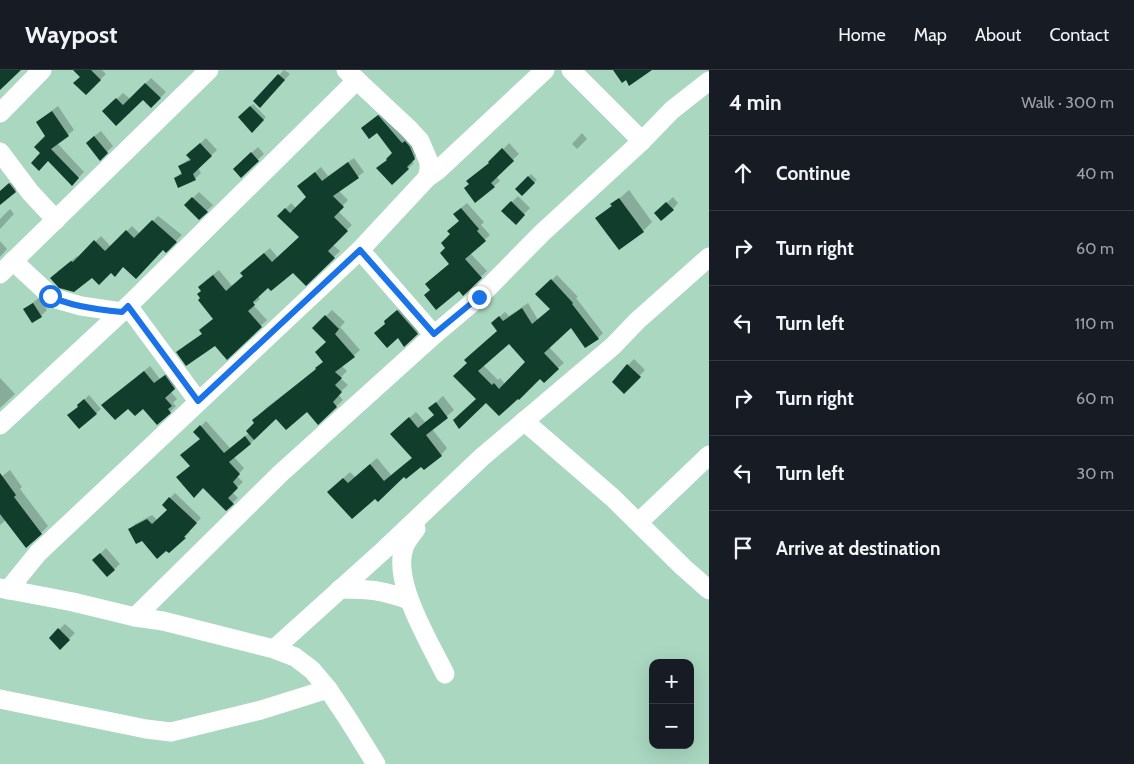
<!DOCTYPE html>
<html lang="en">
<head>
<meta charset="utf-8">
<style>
	:root { --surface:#171b24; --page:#242831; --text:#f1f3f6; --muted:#9ea1a6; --line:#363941 }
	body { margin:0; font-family:Cabin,sans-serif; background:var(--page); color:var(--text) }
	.controls { position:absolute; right:15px; bottom:15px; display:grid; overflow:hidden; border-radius:10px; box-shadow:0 5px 20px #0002 }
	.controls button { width:45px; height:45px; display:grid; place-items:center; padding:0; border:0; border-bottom:1px solid var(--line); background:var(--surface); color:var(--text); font:25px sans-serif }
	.stop { position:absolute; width:15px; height:15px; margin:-11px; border:4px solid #1a73e8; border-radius:50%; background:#fff }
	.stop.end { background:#1a73e8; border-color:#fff; box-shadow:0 1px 5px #0008 }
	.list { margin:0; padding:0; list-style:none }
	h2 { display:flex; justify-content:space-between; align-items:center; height:65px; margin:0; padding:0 20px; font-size:21px }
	h2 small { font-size:16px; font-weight:400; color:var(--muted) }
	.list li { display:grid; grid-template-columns:32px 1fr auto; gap:15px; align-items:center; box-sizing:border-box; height:75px; padding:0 20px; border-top:1px solid var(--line) }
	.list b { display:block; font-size:19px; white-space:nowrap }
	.list em { font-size:16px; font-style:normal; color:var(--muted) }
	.icon { flex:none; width:28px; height:28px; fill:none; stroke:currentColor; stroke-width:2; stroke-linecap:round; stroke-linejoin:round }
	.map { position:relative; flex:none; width:709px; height:694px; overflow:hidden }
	header { display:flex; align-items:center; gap:30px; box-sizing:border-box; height:70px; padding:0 25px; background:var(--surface); border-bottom:1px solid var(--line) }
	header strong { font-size:24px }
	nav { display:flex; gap:28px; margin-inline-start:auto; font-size:18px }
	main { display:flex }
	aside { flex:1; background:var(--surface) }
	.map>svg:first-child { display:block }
	.shadow { fill:#0003; fill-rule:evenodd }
	.building { fill:#113d2c; fill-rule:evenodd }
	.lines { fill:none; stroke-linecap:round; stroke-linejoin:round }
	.minor { stroke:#fff; stroke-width:19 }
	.route { stroke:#1a73e8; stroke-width:6 }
</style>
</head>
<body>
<header>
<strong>Waypost</strong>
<nav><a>Home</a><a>Map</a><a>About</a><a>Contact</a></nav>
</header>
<main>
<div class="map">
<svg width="709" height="694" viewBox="0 0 709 694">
	<rect width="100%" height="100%" fill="#a9d7c0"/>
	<g class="shadow">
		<polygon points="84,0 102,0 106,4 86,24 81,7"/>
		<polygon points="284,0 290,4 266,30 254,31"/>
		<polygon points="151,8 166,22 151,37 137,22"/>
		<polygon points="123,23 136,34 104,41"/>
		<polygon points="253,34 266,47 252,61 239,47"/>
		<polygon points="58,36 74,60 57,73 84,102 72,114 42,83 47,67 37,52"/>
		<polygon points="384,41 420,82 411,91 414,93 392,113 388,89 394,82 377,61 368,53"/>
		<polygon points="101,61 113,76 100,89 93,67"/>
		<polygon points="582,63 587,69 577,79 572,74"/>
		<polygon points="206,68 217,80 198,98 201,103 195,109 175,108 182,102 179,96 191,88 188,85"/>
		<polygon points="509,73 519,84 496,106 500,111 494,116 470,114"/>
		<polygon points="258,77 264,84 241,106 234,99"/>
		<polygon points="354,88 364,102 339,121 348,130 338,141 352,155 332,174 340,181 306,214 293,202 268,216 258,226 260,229 255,233 250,226 253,235 267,250 227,288 215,274 183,277 203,263 200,260 214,248 203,220 205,211 219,200 232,216 244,206 247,197 270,178 278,188 301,167 279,146 291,133 296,138 308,127 305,111 321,97 328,106"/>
		<polygon points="531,104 537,110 522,124 517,119"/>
		<polygon points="16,108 21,115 15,121 0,128 0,122"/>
		<polygon points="629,120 652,152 643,161 597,148"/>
		<polygon points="199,122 213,135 199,148 186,135"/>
		<polygon points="518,126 530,138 516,153 503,141"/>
		<polygon points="673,127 678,133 673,139 662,137"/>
		<polygon points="467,133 484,152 481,155 490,165 470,183 487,201 463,224 460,219 431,219 426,214 450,194 447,178 448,167 460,151 460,139"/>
		<polygon points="10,139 14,144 0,159 0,149"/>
		<polygon points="158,146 182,165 166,181 164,179 111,202 92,206 57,202 77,186 79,188 101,166 111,177 132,156 140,164"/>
		<polygon points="0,171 7,179 0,187"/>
		<path d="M 557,205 L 578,227 L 576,228 L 603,263 L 598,268 L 571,256 L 549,277 L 564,293 L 558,298 L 487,331 L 477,329 L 455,306 L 499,261 L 498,248 L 505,242 L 509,246 L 528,233 L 538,250 L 551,239 L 537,224 ZM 509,272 L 526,292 L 505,314 L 500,308 L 498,310 L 483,295 Z"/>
		<polygon points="39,228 47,240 41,246 24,239"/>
		<polygon points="403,236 423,258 404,275 387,253 390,246"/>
		<polygon points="332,240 345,252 340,257 360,280 342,296 347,301 340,308 348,315 338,324 343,330 318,353 307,340 276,347 251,373 234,387 244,398 237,406 243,412 232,422 238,428 226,439 204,416 178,407 191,395 201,369 195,362 206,351 230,378 249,363 256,353 254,350 266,338 317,299 324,291 328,272 314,258"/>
		<polygon points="634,289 645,300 624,322 618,305"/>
		<polygon points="150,296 160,309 171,300 180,313 171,322 177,329 173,333 176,336 170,342 143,337 128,337 109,330"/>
		<polygon points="0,308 15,324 0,338"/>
		<polygon points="89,325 101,339 79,358 69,345"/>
		<polygon points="443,326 454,340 432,359 447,378 441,385 424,398 421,395 404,405 375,427 335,416 350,402 355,407 377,388 391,405 413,387 398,358 416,342 425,352 435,345 430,338"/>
		<polygon points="10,400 22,417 20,419 48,456 27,477 6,450 0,455 0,408"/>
		<polygon points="175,423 201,448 188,461 190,462 169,482 142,469 130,459 135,454 152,445 157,450 168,440 163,435"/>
		<polygon points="106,478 120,494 107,506 94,490"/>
		<polygon points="65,554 75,563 60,578 50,568"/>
	</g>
	<g class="building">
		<polygon points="0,0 21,0 0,20"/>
		<polygon points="73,0 91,0 101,10 86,25 73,13 80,7"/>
		<polygon points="613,0 652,0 629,16 626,10 622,13"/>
		<polygon points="278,4 285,10 260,38 253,31"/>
		<polygon points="145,13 161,28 151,38 143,30 116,56 102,41 116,28 123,35"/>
		<polygon points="250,36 264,50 252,63 238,47"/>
		<polygon points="52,41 69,66 51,79 79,108 72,116 48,91 39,101 31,93 40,83 34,77 45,66 36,52"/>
		<polygon points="378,45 402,73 405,71 410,77 415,89 407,97 409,99 392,115 376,98 387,90 386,89 392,83 377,63 369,69 361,58"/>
		<polygon points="94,66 108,83 100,91 86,73"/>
		<polygon points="200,73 212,86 193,104 196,110 178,118 174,108 182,104 178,96 191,90 186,85"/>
		<polygon points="502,78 514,91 491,113 495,117 475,133 464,118 469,114 466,111 489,93 488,92"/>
		<polygon points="251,82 259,91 241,108 233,99"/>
		<polygon points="348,92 359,108 333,126 344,137 334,147 348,161 328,181 335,188 306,216 293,203 271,221 268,218 253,232 255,235 248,241 262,257 227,290 215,276 186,296 176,282 202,264 199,260 213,249 198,230 200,228 197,224 201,221 198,217 213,205 226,221 243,206 240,203 264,183 272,192 299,167 277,146 285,138 290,143 306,127 297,116 315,102 322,111"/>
		<polygon points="528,106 535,113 522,126 515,119"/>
		<polygon points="9,113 16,122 0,135 0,121"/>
		<polygon points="192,127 208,142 199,150 184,135"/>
		<polygon points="619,128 644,162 619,180 595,148 612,136 610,134"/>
		<polygon points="511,131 525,145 516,155 501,141"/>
		<polygon points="666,132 674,140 661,151 654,143"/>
		<polygon points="461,138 479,159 477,161 486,171 465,189 482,208 463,226 459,221 436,240 424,225 430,220 425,214 449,194 440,183 445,178 441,173 450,164 447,161 459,151 453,144"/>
		<polygon points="152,150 177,172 166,183 163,180 136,209 123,197 115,207 111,203 99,215 92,208 74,222 59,218 50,208 71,191 73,192 94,170 105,181 126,160 134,168"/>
		<path d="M 551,209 L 573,233 L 572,234 L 599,269 L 585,278 L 571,258 L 544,283 L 559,299 L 544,313 L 540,309 L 519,330 L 518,329 L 499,346 L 486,333 L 459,359 L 453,350 L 476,329 L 453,306 L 467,293 L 464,290 L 497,261 L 491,253 L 499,246 L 503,251 L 522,238 L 532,254 L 550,239 L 535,224 ZM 509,274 L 525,292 L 499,319 L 494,313 L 492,315 L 478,301 Z"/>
		<polygon points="33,233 42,247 32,253 23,239"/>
		<polygon points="397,240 418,264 404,277 398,268 387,278 374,263 385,254 384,251"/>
		<polygon points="325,245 339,259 335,264 355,287 335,302 342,308 335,315 342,322 333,332 337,337 318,355 307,342 286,360 276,349 254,370 246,361 254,353 252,350 316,299 315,298 323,292 315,282 326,272 312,258"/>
		<polygon points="627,294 641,307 624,324 612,312"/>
		<polygon points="144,301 154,313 165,305 175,319 165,328 172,336 168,339 171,343 157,355 143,339 135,346 128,339 115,350 101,335"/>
		<polygon points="84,329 97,344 79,359 67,345 78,337 77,335"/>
		<polygon points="436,332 448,348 426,365 442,386 424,400 421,397 406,409 404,407 378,432 375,429 352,449 327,422 343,408 348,413 370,394 384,411 412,388 390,364 409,347 418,358 434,345 428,338"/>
		<polygon points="200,355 224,383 245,366 251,374 229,392 240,404 233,412 238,418 228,428 234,434 226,441 203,418 194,428 176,407 190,396 180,385 200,369 193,362"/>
		<polygon points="0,403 16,425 14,427 42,464 26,478 0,444"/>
		<polygon points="169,427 197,453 184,467 186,468 169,483 166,481 157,489 142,471 136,474 128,459 147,449 152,454 167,440 162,435"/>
		<polygon points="100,483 115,500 107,507 92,490"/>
		<polygon points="58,558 70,570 60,580 49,568"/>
	</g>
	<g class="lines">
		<g class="minor">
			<polyline points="571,0 642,71"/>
			<polyline points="0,43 42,0"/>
			<polyline points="0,82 30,122 56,150"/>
			<polyline points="427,108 437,101 545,0"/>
			<polyline points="360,180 434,265"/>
			<polyline points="13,191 53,228 81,236 122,242"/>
			<polyline points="0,204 209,0"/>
			<polyline points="128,236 198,331"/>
			<polyline points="524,351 613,428 683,497 709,520"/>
			<polyline points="0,355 128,236 357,10"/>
			<polyline points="639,452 709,385"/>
			<path d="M 416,459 C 412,465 406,471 404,478 C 392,512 430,573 445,604"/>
			<polyline points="0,518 73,532 135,547 163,551 274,579 295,587 312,600 328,619 348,649 376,694"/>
			<path d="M 340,519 C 370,519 382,520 409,530"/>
			<polyline points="8,520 38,483 360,180 427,108 429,100 429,92 420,71 409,59 346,0"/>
			<polyline points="135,547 281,403 434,265 479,227 542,163 642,71 672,40 709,11"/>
			<polyline points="274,579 385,479 482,387 613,276 637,251 709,187"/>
			<polyline points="0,629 146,659 171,662 261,640 328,619"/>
		</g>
	</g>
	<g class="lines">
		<path class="route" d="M 50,226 C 69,236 100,240 122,242 L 128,236 L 198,331 L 360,180 L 434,264 L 479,227"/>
	</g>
</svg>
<div class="controls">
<button>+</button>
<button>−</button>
</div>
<div class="stop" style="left:50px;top:226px"></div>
<div class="stop end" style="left:479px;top:227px"></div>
</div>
<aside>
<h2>4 min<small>Walk · 300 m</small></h2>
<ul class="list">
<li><svg class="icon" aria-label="ahead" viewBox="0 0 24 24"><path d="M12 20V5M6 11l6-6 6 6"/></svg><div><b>Continue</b></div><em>40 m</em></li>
<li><svg class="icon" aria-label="right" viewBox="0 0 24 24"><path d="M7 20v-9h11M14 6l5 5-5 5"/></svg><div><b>Turn right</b></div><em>60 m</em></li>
<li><svg class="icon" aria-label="left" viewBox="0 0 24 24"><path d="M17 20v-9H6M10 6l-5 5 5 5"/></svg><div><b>Turn left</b></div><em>110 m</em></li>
<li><svg class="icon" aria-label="right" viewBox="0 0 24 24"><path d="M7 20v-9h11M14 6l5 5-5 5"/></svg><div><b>Turn right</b></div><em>60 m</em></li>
<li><svg class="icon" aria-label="left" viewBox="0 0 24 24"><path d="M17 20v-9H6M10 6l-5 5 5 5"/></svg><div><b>Turn left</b></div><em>30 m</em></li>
<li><svg class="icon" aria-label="arrive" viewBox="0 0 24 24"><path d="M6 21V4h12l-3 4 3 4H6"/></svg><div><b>Arrive at destination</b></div></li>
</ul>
</aside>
</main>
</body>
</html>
